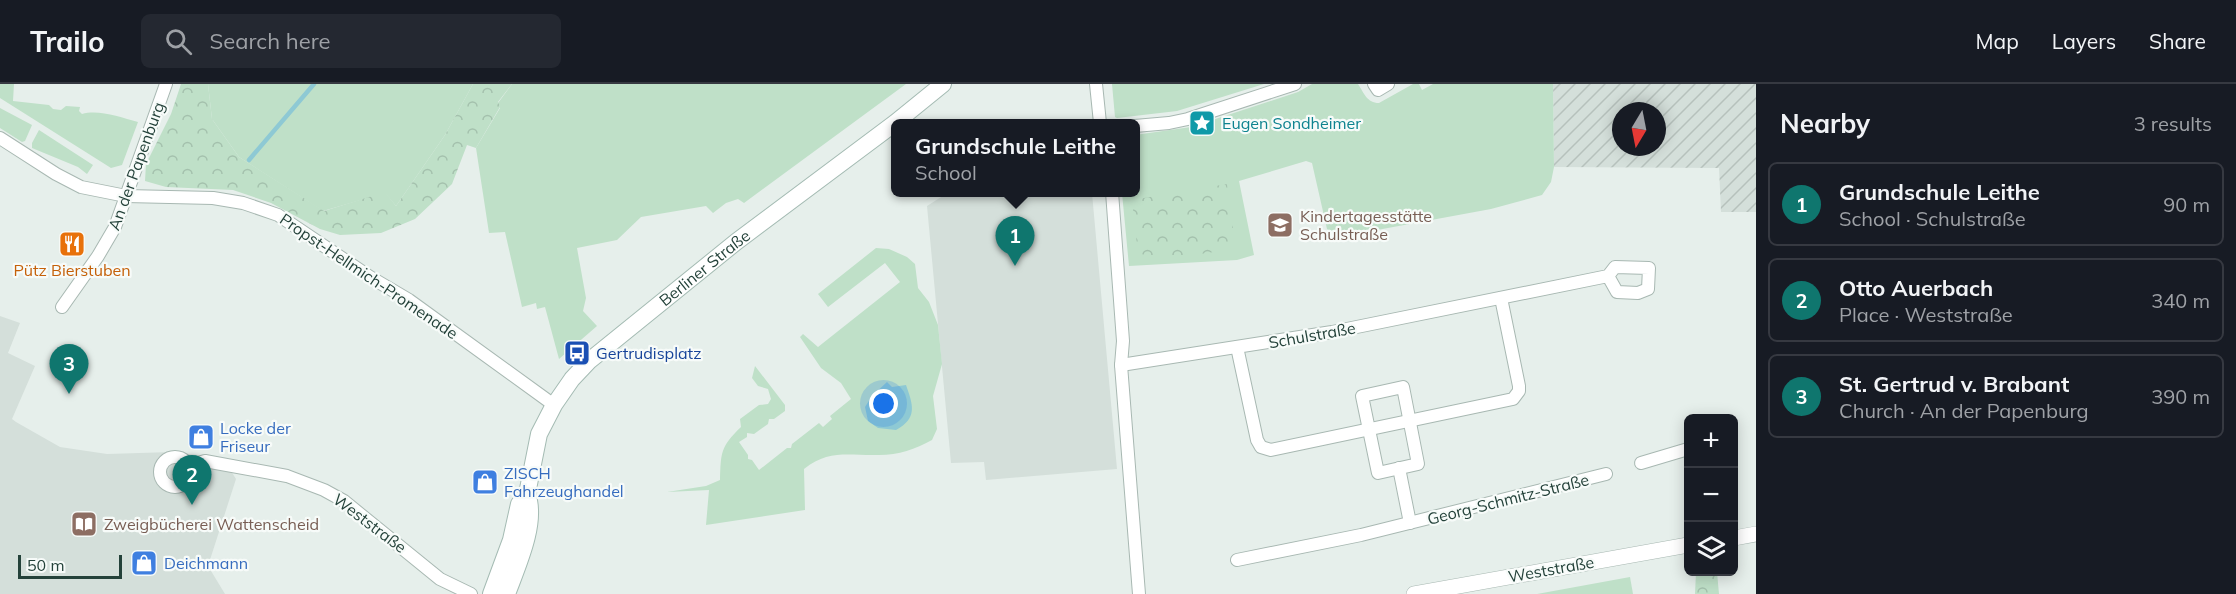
<!DOCTYPE html>
<html lang="en">
<head>
<meta charset="utf-8">
<style>
	:root { --surface:#171b24; --page:#242831; --text:#f1f3f6; --muted:#9ea1a6; --line:#363941; --accent:#0f766e }
	body { margin:0; font-family:Mulish,sans-serif; background:var(--page); color:var(--text) }
	.controls { position:absolute; right:18px; bottom:18px; display:grid; overflow:hidden; border-radius:9px; box-shadow:0 3px 15px #0003 }
	.controls button { width:54px; height:54px; display:grid; place-items:center; padding:0; border:0; border-bottom:2px solid var(--line); background:var(--surface); color:var(--text); font:30px sans-serif }
	.compass { position:absolute; left:1612px; top:18px; width:54px; height:54px; border-radius:50%; background:var(--surface); box-shadow:0 3px 15px #0003; rotate:190deg }
	.scale { position:absolute; left:18px; bottom:15px; width:104px; box-sizing:border-box; padding-left:6px; border:3px solid #24423a; border-top:0; font-size:16px; line-height:21px; white-space:nowrap; color:#24423a; -webkit-text-stroke:4px #f7fbf9; paint-order:stroke }
	.you { position:absolute; left:884px; top:320px; width:21px; height:21px; margin:-15px; border:4px solid #fff; border-radius:50%; background:#1a73e8; box-shadow:0 0 0 9px #1a73e833 }
	.badge { display:grid; place-items:center; width:39px; height:39px; border-radius:50%; background:var(--accent); color:#fff; font-size:20px; font-weight:700 }
	.pin { position:absolute; translate:-50% -50px; filter:drop-shadow(0 2px 3px #0008) }
	.pin::after { content:''; position:absolute; top:32px; width:21px; height:18px; background:inherit; clip-path:polygon(0 0,100% 0,50% 100%) }
	.popup { position:absolute; left:891px; top:35px; width:249px; height:78px; box-sizing:border-box; display:grid; place-content:center; border-radius:9px; background:var(--surface); filter:drop-shadow(0 2px 4px #0005); font-size:20px; white-space:nowrap; color:var(--muted) }
	.popup b { font-size:22px; color:var(--text) }
	.popup::after { content:''; position:absolute; left:50%; top:100%; margin-left:-12px; border:12px solid transparent; border-top-color:var(--surface) }
	.list { margin:0; padding:0; list-style:none }
	h2 { display:flex; justify-content:space-between; align-items:center; height:78px; margin:0; padding:0 24px; font-size:26px }
	h2 small { font-size:20px; font-weight:400; color:var(--muted) }
	.list li { display:grid; grid-template-columns:39px 1fr auto; gap:18px; align-items:center; box-sizing:border-box; height:84px; margin:0 12px 12px; padding:0 12px; border:2px solid var(--line); border-radius:9px }
	.list b { display:block; font-size:22px; white-space:nowrap }
	.list p { margin:0; font-size:20px; white-space:nowrap; color:var(--muted) }
	.list em { font-size:20px; font-style:normal; color:var(--muted) }
	.icon { flex:none; width:33px; height:33px; fill:none; stroke:currentColor; stroke-width:2; stroke-linecap:round; stroke-linejoin:round }
	.map { position:relative; flex:none; width:1756px; height:510px; overflow:hidden }
	header { display:flex; align-items:center; gap:36px; box-sizing:border-box; height:84px; padding:0 30px; background:var(--surface); border-bottom:2px solid var(--line) }
	header strong { font-size:28px }
	nav { display:flex; gap:33px; margin-inline-start:auto; font-size:21px }
	.search { width:420px; height:54px; background:var(--page); display:flex; align-items:center; gap:15px; box-sizing:border-box; padding:0 21px; border-radius:9px; color:var(--muted); font-size:22px }
	main { display:flex }
	aside { flex:1; background:var(--surface) }
	.map>svg:first-child { display:block }
	.built { fill:#d4dfda }
	.industrial { fill:url(#industrial-furrows); fill-rule:evenodd }
	.green { fill:#bfe0c8 }
	.forest { fill:url(#forest-crowns) }
	.water { fill:#8ec9d4 }
	.lines { fill:none; stroke-linecap:round; stroke-linejoin:round }
	.stream { stroke:#8ec9d4; stroke-width:4.5 }
	.minor-casing { stroke:#a8b8b2; stroke-width:14 }
	.tertiary-casing { stroke:#a8b8b2; stroke-width:16 }
	.secondary-casing { stroke:#a4bbb3; stroke-width:18 }
	.minor { stroke:#fff; stroke-width:12 }
	.tertiary { stroke:#fff; stroke-width:15 }
	.secondary { stroke:#fff; stroke-width:16 }
	.labels { text-anchor:middle; dominant-baseline:central; stroke-width:4.5; stroke-linejoin:round; paint-order:stroke }
	.culture-label { font-size:16px; fill:#0d838f; stroke:#f7fbf9; text-anchor:start }
	.street-label { font-size:16px; fill:#24423a; stroke:#f7fbf9 }
	.education-label { font-size:16px; fill:#785e54; stroke:#f7fbf9; text-anchor:start }
	.food-label { font-size:16px; fill:#c56008; stroke:#f7fbf9 }
	.transit-label { font-size:16px; fill:#164399; stroke:#f7fbf9; text-anchor:start }
	.shop-label { font-size:16px; fill:#366cbe; stroke:#f7fbf9; text-anchor:start }
</style>
</head>
<body>
<header>
<strong>Trailo</strong>
<div class="search"><svg class="icon" aria-label="search" viewBox="0 0 24 24"><circle cx="10" cy="10" r="6"/><path d="M15 15l6 6"/></svg>Search here</div>
<nav><a>Map</a><a>Layers</a><a>Share</a></nav>
</header>
<main>
<div class="map">
<svg width="1756" height="510" viewBox="0 0 1756 510">
	<defs>
		<pattern id="industrial-furrows" width="10" height="10" patternUnits="userSpaceOnUse" patternTransform="scale(1.5)"><rect width="10" height="10" fill="#d4dfda"/><path d="M-1 1l2-2M0 10L10 0M9 11l2-2" fill="none" stroke="#b6c1bc"/></pattern>
		<pattern id="forest-crowns" width="20" height="18" patternUnits="userSpaceOnUse" patternTransform="scale(1.5)"><rect width="20" height="18" fill="#bfe0c8"/><path d="M2 6a3 3 0 1 1 6 0M12 15a3 3 0 1 1 6 0" fill="none" stroke="#a4c1ad"/></pattern>
	</defs>
	<rect width="100%" height="100%" fill="#e6efeb"/>
	<g class="built">
		<polygon points="949,108 1092,109 1117,385 986,396 984,378 951,379 927,122"/>
		<polygon points="0,232 20,239 8,269 35,282 12,335 16,338 60,363 107,370 172,368 206,372 205,383 231,387 236,395 208,482 225,510 0,510"/>
	</g>
	<path class="industrial" d="M 1553,0 L 1756,0 L 1756,128 L 1721,128 L 1719,84 L 1554,83 ZM 1621,27 L 1657,27 L 1657,63 L 1621,63 Z"/>
	<g class="green">
		<path d="M 0,0 L 14,0 L 13,17 L 49,21 L 53,25 L 61,26 L 66,22 L 80,23 L 79,27 L 82,30 C 98,25 120,33 138,38 L 122,81 L 111,84 L 0,14 Z"/>
		<polygon points="208,0 473,0 445,51 396,122 385,109 323,127 239,73 212,35"/>
		<polygon points="512,0 906,0 744,119 738,115 726,119 713,129 706,122 641,133 617,156 577,164 586,214 583,227 597,242 559,275 545,223 537,225 536,219 522,223 505,148 489,149 476,64 500,24 498,19"/>
		<polygon points="1112,0 1264,0 1177,27 1117,34 1115,33"/>
		<path d="M 1312,0 L 1358,0 C 1364,9 1367,19 1379,19 L 1413,0 L 1419,0 L 1422,6 L 1433,0 L 1553,0 L 1554,83 L 1551,98 L 1542,111 L 1491,125 L 1339,153 L 1327,145 L 1312,79 L 1306,77 L 1239,97 L 1254,171 L 1237,176 L 1129,182 L 1122,109 L 1135,108 L 1135,51 L 1191,43 L 1298,8 Z"/>
		<polygon points="0,24 32,41 25,57 22,58 0,44"/>
		<polygon points="39,46 93,81 87,90 78,83 32,64 32,59"/>
		<path d="M 876,164 L 889,165 L 907,173 L 915,180 L 918,204 L 929,218 L 938,241 L 942,280 L 933,312 L 937,345 L 932,356 C 915,365 899,371 879,371 C 849,372 829,365 804,385 L 805,426 L 706,441 L 709,406 L 667,408 L 706,402 L 720,396 C 721,369 720,363 741,343 L 740,335 L 759,321 L 768,320 L 771,315 L 768,305 L 758,302 L 752,294 L 755,282 L 785,321 L 785,327 L 774,335 L 769,335 L 768,340 L 754,350 L 747,349 L 747,353 L 739,358 L 748,371 L 748,375 L 752,376 L 759,386 L 787,364 L 791,364 L 792,360 L 819,339 L 823,343 L 832,335 L 830,332 L 851,315 L 841,299 L 821,284 L 800,253 L 803,250 L 818,263 L 900,198 L 885,179 L 828,223 L 818,210 Z"/>
		<polygon points="1630,493 1633,510 1537,510"/>
	</g>
	<g class="forest">
		<polygon points="181,0 208,0 212,35 239,73 324,127 385,108 396,122 445,51 473,0 512,0 498,18 500,23 476,64 467,61 452,100 415,135 381,149 340,151 320,145 271,119 233,106 166,103 145,97 146,80 171,30"/>
		<polygon points="1227,100 1236,165 1178,173 1138,170 1132,116"/>
		<polygon points="1696,488 1717,488 1719,510 1695,510"/>
	</g>
	<path class="water" d="M 887,298 L 892,303 L 906,301 C 913,321 918,334 896,346 L 878,344 L 868,337 L 865,323 L 872,312 Z"/>
	<g class="lines">
		<polyline class="stream" points="249,76 314,0"/>
		<defs>
			<g id="minor">
				<polyline points="1096,0 1100,39"/>
				<polyline points="1374,0 1378,6 1388,0"/>
				<polyline points="1135,42 1169,39 1188,35 1295,0"/>
				<polyline points="0,54 56,90 81,103 126,112 213,114 243,119 278,131 370,193 409,216 554,321"/>
				<polyline points="1112,108 1123,257 1121,281 1139,510"/>
				<polyline points="62,223 98,172 115,143 166,0"/>
				<polyline points="1237,263 1257,356 1261,363 1271,366 1513,315 1519,307 1519,302 1501,214"/>
				<polyline points="1121,281 1332,248 1608,192 1617,208 1638,209 1648,205 1649,184 1615,183 1608,192"/>
				<polygon points="1403,303 1418,380 1378,389 1362,312"/>
				<circle cx="175" cy="388" r="15"/>
				<polyline points="1641,379 1688,365"/>
				<polyline points="189,382 205,377 287,392 324,406 344,417 440,495 471,510"/>
				<polyline points="1399,384 1410,439"/>
				<polyline points="1237,476 1361,451 1606,390"/>
			</g>
			<g id="tertiary">
				<polyline points="1734,454 1756,450"/>
				<polyline points="1414,510 1688,461"/>
			</g>
			<g id="secondary">
				<path id="s1" d="M 491,510 L 511,456 L 519,420 L 527,410 L 539,350 L 554,321 L 572,295 L 589,277 L 736,158 L 895,39 L 943,0"/>
				<path d="M 507,510 C 517,483 538,438 527,410"/>
			</g>
		</defs>
		<use href="#minor" class="minor-casing"/>
		<use href="#tertiary" class="tertiary-casing"/>
		<use href="#secondary" class="secondary-casing"/>
		<use href="#minor" class="minor"/>
		<use href="#tertiary" class="tertiary"/>
		<use href="#secondary" class="secondary"/>
	</g>
	<defs>
		<symbol id="sight-square" viewBox="-11 -11 22 22"><rect x="-9" y="-9" width="18" height="18" rx="4" fill="#0f9aa8" stroke="#f7fbf9"/><path d="M0-6L1.8-2.2L6-1.7L2.9 1.2L3.7 5.4L0 3.3L-3.7 5.4L-2.9 1.2L-6-1.7L-1.8-2.2Z" fill="#fff"/></symbol>
		<symbol id="school-square" viewBox="-11 -11 22 22"><rect x="-9" y="-9" width="18" height="18" rx="4" fill="#8d6e63" stroke="#f7fbf9"/><path d="M0-5L7-2L0 1L-7-2ZM-4 1L0 2.5L4 1V4Q0 6-4 4Z" fill="#fff"/></symbol>
		<symbol id="restaurant-square" viewBox="-11 -11 22 22"><rect x="-9" y="-9" width="18" height="18" rx="4" fill="#e8710a" stroke="#f7fbf9"/><path d="M-5-6h1v4h1v-4h1v4h1v-4h1v5L-1.5 .5V6h-2V.5L-5-1ZM5-6V6H3V1.5H1.5Q1.5-4 5-6Z" fill="#fff"/></symbol>
		<symbol id="bus-square" viewBox="-11 -11 22 22"><rect x="-9" y="-9" width="18" height="18" rx="4" fill="#1a4fb4" stroke="#f7fbf9"/><path d="M-5-6H5V4H4V6H2V4H-2V6H-4V4H-5ZM-3.5-4V0h7V-4ZM-3.5 1.2v1.5H-2V1.2ZM2 1.2v1.5H3.5V1.2Z" fill="#fff"/></symbol>
		<symbol id="shop-square" viewBox="-11 -11 22 22"><rect x="-9" y="-9" width="18" height="18" rx="4" fill="#3f7fe0" stroke="#f7fbf9"/><path d="M-5-2.5h2.3a2.7 3.5 0 0 1 5.4 0H5L5.5 6h-11ZM-1.5-2.5h3a1.5 2.3 0 0 0-3 0Z" fill="#fff"/></symbol>
		<symbol id="library-square" viewBox="-11 -11 22 22"><rect x="-9" y="-9" width="18" height="18" rx="4" fill="#8d6e63" stroke="#f7fbf9"/><path d="M-6-4Q-3-5.5-.7-3.5V5Q-3 3-6 4ZM6-4Q3-5.5 .7-3.5V5Q3 3 6 4Z" fill="#fff"/></symbol>
	</defs>
	<g fill-rule="evenodd">
		<use href="#sight-square" x="1187" y="24" width="30" height="30"/>
		<use href="#school-square" x="1265" y="126" width="30" height="30"/>
		<use href="#restaurant-square" x="57" y="145" width="30" height="30"/>
		<use href="#bus-square" x="562" y="254" width="30" height="30"/>
		<use href="#shop-square" x="186" y="338" width="30" height="30"/>
		<use href="#shop-square" x="470" y="383" width="30" height="30"/>
		<use href="#library-square" x="69" y="425" width="30" height="30"/>
		<use href="#shop-square" x="129" y="464" width="30" height="30"/>
	</g>
	<g class="labels">
		<g class="culture-label">
			<text x="1222" y="39">Eugen Sondheimer</text>
		</g>
		<g class="street-label">
			<text transform="translate(136 82) rotate(-70)">An der Papenburg</text>
			<text stroke="none"><textPath href="#s1" startOffset="406">Berliner Straße</textPath></text>
			<text transform="translate(369 192) rotate(34)">Propst-Hellmich-Promenade</text>
			<text transform="translate(1312 251) rotate(-10)">Schulstraße</text>
			<text transform="translate(1508 415) rotate(-14)">Georg-Schmitz-Straße</text>
			<text transform="translate(370 439) rotate(37)">Weststraße</text>
			<text transform="translate(1551 485) rotate(-10)">Weststraße</text>
		</g>
		<g class="education-label">
			<text x="1300" y="132">Kindertagesstätte<tspan x="1300" dy="18">Schulstraße</tspan></text>
			<text x="104" y="440">Zweigbücherei Wattenscheid</text>
		</g>
		<g class="food-label">
			<text x="72" y="186">Pütz Bierstuben</text>
		</g>
		<g class="transit-label">
			<text x="596" y="269">Gertrudisplatz</text>
		</g>
		<g class="shop-label">
			<text x="220" y="344">Locke der<tspan x="220" dy="18">Friseur</tspan></text>
			<text x="504" y="389">ZISCH<tspan x="504" dy="18">Fahrzeughandel</tspan></text>
			<text x="164" y="479">Deichmann</text>
		</g>
	</g>
</svg>
<div class="controls">
<button>+</button>
<button>−</button>
<button><svg class="icon" aria-label="layers" viewBox="0 0 24 24"><path d="M12 4l9 5-9 5-9-5zM3 14l9 5 9-5"/></svg></button>
</div>
<svg class="compass" viewBox="-18 -18 36 36"><path d="M0-13l5 13h-10z" fill="#e53935"/><path d="M0 13l5-13h-10z" fill="#9ea1a6"/></svg>
<div class="scale">50 m</div>
<div class="you"></div>
<div class="pin badge" style="left:1015px;top:182px">1</div>
<div class="popup"><b>Grundschule Leithe</b>School</div>
<div class="pin badge" style="left:192px;top:421px">2</div>
<div class="pin badge" style="left:69px;top:310px">3</div>
</div>
<aside>
<h2>Nearby<small>3 results</small></h2>
<ul class="list">
<li><span class="badge">1</span><div><b>Grundschule Leithe</b><p>School · Schulstraße</p></div><em>90 m</em></li>
<li><span class="badge">2</span><div><b>Otto Auerbach</b><p>Place · Weststraße</p></div><em>340 m</em></li>
<li><span class="badge">3</span><div><b>St. Gertrud v. Brabant</b><p>Church · An der Papenburg</p></div><em>390 m</em></li>
</ul>
</aside>
</main>
</body>
</html>
